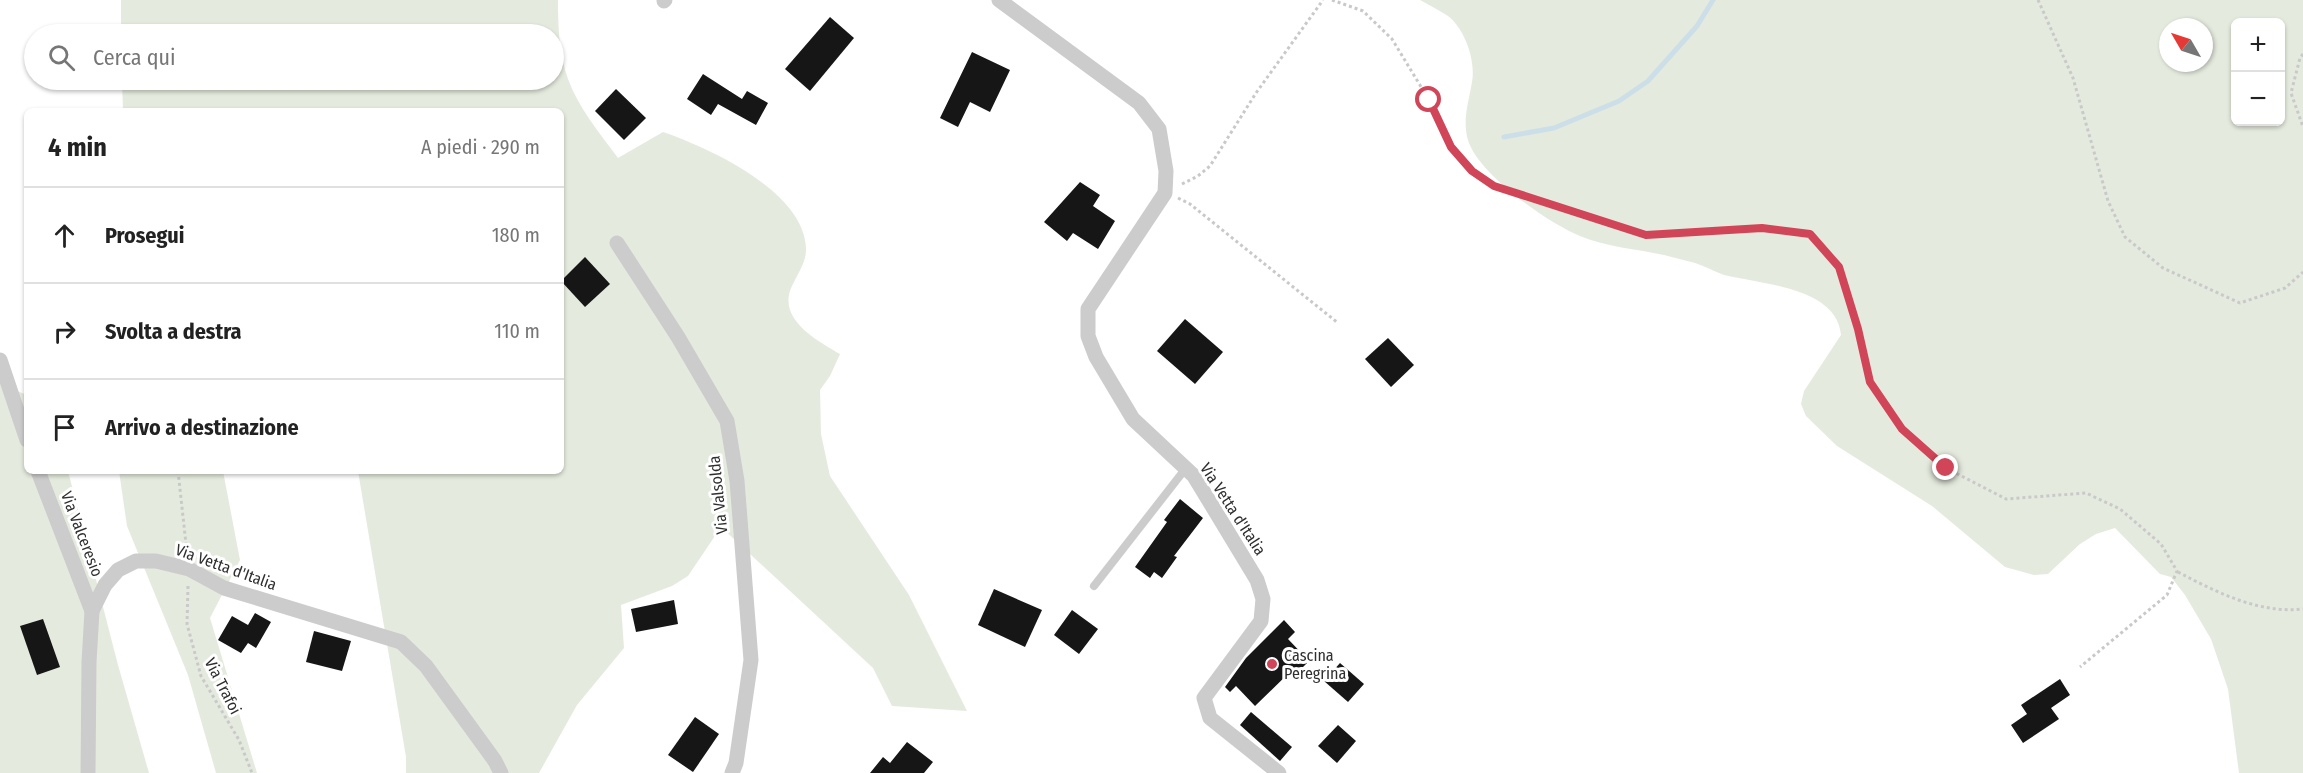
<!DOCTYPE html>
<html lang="it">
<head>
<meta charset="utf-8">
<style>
	:root { --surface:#fff; --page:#f2f2f2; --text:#222; --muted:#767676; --line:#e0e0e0 }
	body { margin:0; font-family:"Fira Sans Condensed",sans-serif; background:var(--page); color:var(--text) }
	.controls { position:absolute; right:18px; top:18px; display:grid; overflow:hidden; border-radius:9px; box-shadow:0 2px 4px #0004 }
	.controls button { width:54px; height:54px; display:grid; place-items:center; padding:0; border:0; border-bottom:2px solid var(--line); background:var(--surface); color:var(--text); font:30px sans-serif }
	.compass { position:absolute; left:2159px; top:18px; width:54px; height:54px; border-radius:50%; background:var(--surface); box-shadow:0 2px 4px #0004; rotate:309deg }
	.stop { position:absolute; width:18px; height:18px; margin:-14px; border:4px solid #d14558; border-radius:50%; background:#fff }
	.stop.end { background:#d14558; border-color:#fff; box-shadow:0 2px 6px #0008 }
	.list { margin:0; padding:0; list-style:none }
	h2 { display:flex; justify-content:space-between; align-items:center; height:78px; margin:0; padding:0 24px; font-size:26px }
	h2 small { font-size:20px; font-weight:400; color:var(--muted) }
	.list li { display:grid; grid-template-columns:39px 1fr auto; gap:18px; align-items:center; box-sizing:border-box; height:96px; padding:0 24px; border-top:2px solid var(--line) }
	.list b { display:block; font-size:22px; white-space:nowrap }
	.list em { font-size:20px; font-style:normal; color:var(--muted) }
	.icon { flex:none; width:33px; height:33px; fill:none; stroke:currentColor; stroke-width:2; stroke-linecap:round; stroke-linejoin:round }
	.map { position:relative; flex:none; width:2303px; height:773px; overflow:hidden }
	.search { position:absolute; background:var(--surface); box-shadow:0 2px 4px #0004; left:24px; top:24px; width:540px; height:66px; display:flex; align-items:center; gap:15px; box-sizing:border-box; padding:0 21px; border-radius:33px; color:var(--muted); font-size:22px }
	.panel { position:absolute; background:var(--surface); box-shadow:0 2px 4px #0004; left:24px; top:108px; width:540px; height:366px; border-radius:9px }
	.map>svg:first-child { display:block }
	.green { fill:#e5eade; fill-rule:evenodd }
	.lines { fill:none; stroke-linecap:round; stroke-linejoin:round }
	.stream { stroke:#ccdfe8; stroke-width:5 }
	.building { fill:#161616 }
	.path { stroke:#c9c9c9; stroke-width:3; stroke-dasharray:3 3; stroke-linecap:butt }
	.service { stroke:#ccc; stroke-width:8 }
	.minor { stroke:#ccc; stroke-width:15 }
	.route { stroke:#d14558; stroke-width:8 }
	.poi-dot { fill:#d14558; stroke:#fff; stroke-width:2 }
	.labels { text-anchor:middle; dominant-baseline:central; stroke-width:6; stroke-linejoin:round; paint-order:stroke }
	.street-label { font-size:16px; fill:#2f2f2f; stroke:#fff }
	.poi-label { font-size:16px; fill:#2f2f2f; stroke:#fff; text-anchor:start }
</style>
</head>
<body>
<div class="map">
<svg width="2303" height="773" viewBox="0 0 2303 773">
	<rect width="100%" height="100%" fill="#fff"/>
	<g class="green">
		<path d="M 121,0 L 558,0 C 558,26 559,54 568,79 C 578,107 600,134 618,158 L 663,132 C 709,148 804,191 806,248 C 807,261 797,275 792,286 C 776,319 818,341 840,354 L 830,376 L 820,390 L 821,434 L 830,476 L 909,595 L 967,711 L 892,706 L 873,668 L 721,527 L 688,576 L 672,586 L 621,605 L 624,648 L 577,705 L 539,773 L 406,773 L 406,757 L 358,471 L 561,471 L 561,111 L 123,111 L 122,80 L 554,80 L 554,34 L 121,34 Z"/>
		<path d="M 1420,0 L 2303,0 L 2303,773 L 2239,773 L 2228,689 L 2211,639 L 2185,595 L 2171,577 L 2160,574 L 2115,528 L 2096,534 L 2080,544 L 2048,574 L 2034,575 L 2005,567 L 1932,506 L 1837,446 L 1806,416 L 1801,404 L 1804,391 L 1841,335 C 1837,287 1760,284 1724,275 C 1715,272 1705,266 1695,263 C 1685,260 1674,258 1664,255 C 1637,249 1606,247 1580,236 C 1548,223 1478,174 1468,140 C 1462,120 1469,101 1472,82 C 1476,61 1465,29 1448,16 C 1439,10 1429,5 1420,0 ZM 2236,22 L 2280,22 L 2280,122 L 2236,122 ZM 2168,27 L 2204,27 L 2204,63 L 2168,63 Z"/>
		<polygon points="0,384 27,395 27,471 68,471 118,665 149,773 0,773"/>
		<polygon points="119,471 223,471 240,560 210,618 257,773 216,773 188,675 127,526"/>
	</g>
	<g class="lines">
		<polyline class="stream" points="1504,137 1554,128 1619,101 1648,81 1697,26 1713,0"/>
	</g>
	<g class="building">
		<polygon points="830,17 854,38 810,91 785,69"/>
		<polygon points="972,52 1010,70 990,112 970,102 958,127 940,118"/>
		<polygon points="703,74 742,99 747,91 768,103 756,125 718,104 711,115 687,99"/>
		<polygon points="616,89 646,118 624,140 595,111"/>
		<polygon points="1080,182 1100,195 1093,206 1115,221 1098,249 1073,233 1067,241 1044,222"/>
		<polygon points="585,257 610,284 585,307 561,281"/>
		<polygon points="1185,319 1223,352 1195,384 1157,351"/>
		<polygon points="1388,338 1414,365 1391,387 1365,359"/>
		<polygon points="1180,499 1203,518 1174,556 1177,557 1162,578 1154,572 1150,578 1135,567 1167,522 1164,520"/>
		<polygon points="994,589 1042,610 1025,647 978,625"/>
		<polygon points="674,600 678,624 636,632 631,609"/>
		<polygon points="1072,610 1098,629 1079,654 1054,635"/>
		<polygon points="255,613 271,622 256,648 248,643 241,653 218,640 232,616 248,625"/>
		<polygon points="43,619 60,667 37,675 20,626"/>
		<polygon points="1284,620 1295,632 1288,639 1309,661 1298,672 1294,668 1255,706 1236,686 1230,692 1225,687 1246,658"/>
		<polygon points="314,631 351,641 342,671 306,662"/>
		<polygon points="1340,663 1364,684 1348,702 1324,681"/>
		<polygon points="2060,679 2070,695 2051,708 2059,719 2023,743 2011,725 2027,714 2021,705"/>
		<polygon points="1251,712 1292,747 1280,761 1240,725"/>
		<polygon points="695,717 719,734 693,772 668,755"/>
		<polygon points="1338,725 1356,741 1337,763 1318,746"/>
		<polygon points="907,742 933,762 924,773 870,773 883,757 890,763"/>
	</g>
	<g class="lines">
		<g class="path">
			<polyline points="1332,0 1363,11 1392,39 1429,100 1451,147 1472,171 1494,186 1646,235 1762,228 1810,234 1839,267 1858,329 1870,382 1902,429 1946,468 2006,499 2086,493 2120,509 2161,544 2177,571 2167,595 2080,667"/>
			<polyline points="2038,0 2073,78 2108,201 2125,237 2163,268 2240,303 2285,288 2303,272"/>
			<polyline points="2303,54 2300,58 2291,93 2303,127"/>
			<polyline points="1182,184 1198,176 1210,166 1256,93 1323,0"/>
			<polyline points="1178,198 1190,204 1338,323"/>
			<polyline points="178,471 187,553"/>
			<path d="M 2178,572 C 2216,592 2259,614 2303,609"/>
			<polyline points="188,586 187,624 201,676 239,740 252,773"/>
		</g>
		<polyline class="service" points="1094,586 1186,468"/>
		<g class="minor">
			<polyline points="999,0 1139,103 1159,129 1166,171 1165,193 1088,309 1088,336 1096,357 1133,419 1194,476 1257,580 1263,599 1261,621 1204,698 1210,718 1279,773"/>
			<polyline points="664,1 665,0"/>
			<polyline points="617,243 678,337 727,421 737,481 751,660 736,763 732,773"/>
			<polyline points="0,360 27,440"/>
			<polyline points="38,471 92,611"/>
			<polyline points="88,773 89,662 92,611 105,585 118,570 136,561 156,561 189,569 224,588 401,642 426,666 495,761 501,773"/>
		</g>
	</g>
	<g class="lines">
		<polyline class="route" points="1429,100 1451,147 1472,171 1494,186 1646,235 1762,228 1810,234 1839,267 1858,329 1870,382 1902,429 1946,468"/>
	</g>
	<circle class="poi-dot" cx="1272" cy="664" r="6"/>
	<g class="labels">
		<g class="street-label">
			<text transform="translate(718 495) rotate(-96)">Via Valsolda</text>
			<text transform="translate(1233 509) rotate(57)">Via Vetta d'Italia</text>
			<text transform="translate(82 534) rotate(69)">Via Valceresio</text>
			<text transform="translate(226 567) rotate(20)">Via Vetta d'Italia</text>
			<text transform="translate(223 686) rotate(63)">Via Trafoi</text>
		</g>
		<g class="poi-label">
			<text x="1284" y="655">Cascina<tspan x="1284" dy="18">Peregrina</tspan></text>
		</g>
	</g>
</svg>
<div class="controls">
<button>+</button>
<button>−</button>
</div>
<svg class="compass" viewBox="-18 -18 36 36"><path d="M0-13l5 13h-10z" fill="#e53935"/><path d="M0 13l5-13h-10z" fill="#767676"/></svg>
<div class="stop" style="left:1429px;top:100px"></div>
<div class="stop end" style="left:1946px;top:468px"></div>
<div class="search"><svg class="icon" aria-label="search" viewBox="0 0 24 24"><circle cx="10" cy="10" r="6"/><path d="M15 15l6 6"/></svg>Cerca qui</div>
<section class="panel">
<h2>4 min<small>A piedi · 290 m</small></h2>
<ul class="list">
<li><svg class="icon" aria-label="ahead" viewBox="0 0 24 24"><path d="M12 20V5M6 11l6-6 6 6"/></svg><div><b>Prosegui</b></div><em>180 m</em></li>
<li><svg class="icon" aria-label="right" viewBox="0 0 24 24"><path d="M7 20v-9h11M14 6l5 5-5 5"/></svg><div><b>Svolta a destra</b></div><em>110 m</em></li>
<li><svg class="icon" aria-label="arrive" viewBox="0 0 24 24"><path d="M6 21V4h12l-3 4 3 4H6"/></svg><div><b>Arrivo a destinazione</b></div></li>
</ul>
</section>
</div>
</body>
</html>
